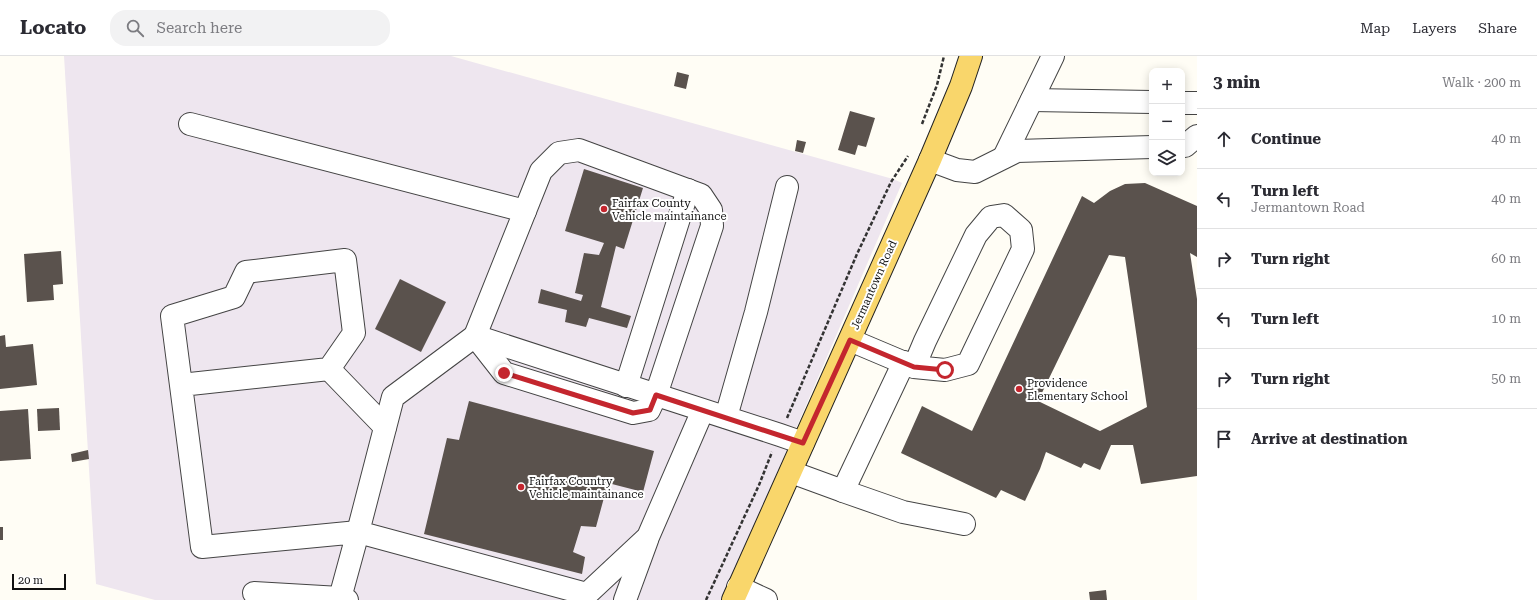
<!DOCTYPE html>
<html lang="en">
<head>
<meta charset="utf-8">
<style>
	:root { --surface:#fff; --page:#f2f2f3; --text:#2b2b33; --muted:#7c7c81; --line:#e1e1e2 }
	body { margin:0; font-family:"Roboto Serif",serif; background:var(--page); color:var(--text) }
	.controls { position:absolute; right:12px; top:12px; display:grid; overflow:hidden; border-radius:8px; box-shadow:0 2px 10px #0003 }
	.controls button { width:36px; height:36px; display:grid; place-items:center; padding:0; border:0; border-bottom:1px solid var(--line); background:var(--surface); color:var(--text); font:20px sans-serif }
	.scale { position:absolute; left:12px; bottom:10px; width:54px; box-sizing:border-box; padding-left:4px; border:2px solid #111; border-top:0; font-size:11px; line-height:14px; white-space:nowrap; color:#111; -webkit-text-stroke:3px #fff; paint-order:stroke }
	.stop { position:absolute; width:12px; height:12px; margin:-9px; border:3px solid #c4262e; border-radius:50%; background:#fff }
	.stop.end { background:#c4262e; border-color:#fff; box-shadow:0 1px 4px #0008 }
	.list { margin:0; padding:0; list-style:none }
	h2 { display:flex; justify-content:space-between; align-items:center; height:52px; margin:0; padding:0 16px; font-size:17px }
	h2 small { font-size:13px; font-weight:400; color:var(--muted) }
	.list li { display:grid; grid-template-columns:26px 1fr auto; gap:12px; align-items:center; box-sizing:border-box; height:60px; padding:0 16px; border-top:1px solid var(--line) }
	.list b { display:block; font-size:15px; white-space:nowrap }
	.list p { margin:0; font-size:13px; white-space:nowrap; color:var(--muted) }
	.list em { font-size:13px; font-style:normal; color:var(--muted) }
	.icon { flex:none; width:22px; height:22px; fill:none; stroke:currentColor; stroke-width:2; stroke-linecap:round; stroke-linejoin:round }
	.map { position:relative; flex:none; width:1197px; height:544px; overflow:hidden }
	header { display:flex; align-items:center; gap:24px; box-sizing:border-box; height:56px; padding:0 20px; background:var(--surface); border-bottom:1px solid var(--line) }
	header strong { font-size:19px }
	nav { display:flex; gap:22px; margin-inline-start:auto; font-size:14px }
	.search { width:280px; height:36px; background:var(--page); display:flex; align-items:center; gap:10px; box-sizing:border-box; padding:0 14px; border-radius:16px; color:var(--muted); font-size:15px }
	main { display:flex }
	aside { flex:1; background:var(--surface) }
	.map>svg:first-child { display:block }
	.industrial { fill:#eee6ef }
	.building { fill:#5a524d; fill-rule:evenodd }
	.lines { fill:none; stroke-linecap:round; stroke-linejoin:round }
	.minor-casing { stroke:#444; stroke-width:24 }
	.major-casing { stroke:#222; stroke-width:24 }
	.path { stroke:#333; stroke-width:2.5; stroke-dasharray:4 2; stroke-linecap:butt }
	.minor { stroke:#fff; stroke-width:22 }
	.major { stroke:#f9d66b; stroke-width:22 }
	.route { stroke:#c4262e; stroke-width:5 }
	.poi-dot { fill:#c4262e; stroke:#fff; stroke-width:1.5 }
	.labels { text-anchor:middle; dominant-baseline:central; stroke-width:4; stroke-linejoin:round; paint-order:stroke }
	.poi-label { font-size:11px; fill:#111; stroke:#fff; text-anchor:start }
	.street-label { font-size:11px; fill:#111; stroke:#fff }
</style>
</head>
<body>
<header>
<strong>Locato</strong>
<div class="search"><svg class="icon" aria-label="search" viewBox="0 0 24 24"><circle cx="10" cy="10" r="6"/><path d="M15 15l6 6"/></svg>Search here</div>
<nav><a>Map</a><a>Layers</a><a>Share</a></nav>
</header>
<main>
<div class="map">
<svg width="1197" height="544" viewBox="0 0 1197 544">
	<rect width="100%" height="100%" fill="#fffdf5"/>
	<polygon class="industrial" points="64,0 451,0 893,123 902,127 722,544 155,544 96,528"/>
	<g class="building">
		<polygon points="677,16 689,19 686,33 674,30"/>
		<polygon points="850,55 875,62 866,91 858,89 855,99 838,94"/>
		<polygon points="797,84 806,86 803,97 795,95"/>
		<polygon points="584,113 643,132 624,193 616,190 601,251 631,260 627,272 589,262 586,271 565,266 567,254 538,247 541,233 581,245 583,239 575,237 584,197 599,199 604,187 565,175"/>
		<path d="M 1145,127 L 1197,150 L 1197,201 L 1190,197 L 1197,243 L 1197,420 L 1141,428 L 1133,389 L 1111,389 L 1100,414 L 1084,407 L 1081,412 L 1046,396 L 1040,413 L 1025,445 L 1001,434 L 996,442 L 901,397 L 922,350 L 972,375 L 1082,140 L 1094,147 L 1110,135 L 1125,128 ZM 1109,199 L 1125,201 L 1147,351 L 1100,375 L 1038,345 Z"/>
		<polygon points="61,195 63,228 53,229 54,244 27,246 24,198"/>
		<polygon points="400,223 446,246 421,296 375,273"/>
		<polygon points="5,279 6,291 33,288 37,329 0,333 0,280"/>
		<polygon points="469,345 654,395 643,436 608,427 596,471 581,470 573,496 585,501 582,518 424,478 447,382 459,384"/>
		<polygon points="59,352 60,374 38,375 37,353"/>
		<polygon points="28,353 31,403 0,405 0,355"/>
		<polygon points="88,394 89,403 72,406 71,398"/>
		<rect x="0" y="471" width="3" height="13"/>
		<polygon points="1106,534 1107,544 1090,544 1089,536"/>
	</g>
	<g class="lines">
		<defs>
			<g id="minor">
				<polyline points="1032,44 1152,46"/>
				<polyline points="1182,47 1197,47"/>
				<polyline points="190,68 525,155"/>
				<polyline points="1182,90 1185,90 1197,80"/>
				<polygon points="579,94 701,139 711,154 712,170 656,339 649,354 633,357 504,317 475,280 541,115 559,97"/>
				<polyline points="1004,101 1053,0"/>
				<polyline points="930,104 957,114 975,116 1017,95 1152,91"/>
				<polyline points="850,284 914,311 945,314 968,308 1023,193 1021,174 1004,159 991,161 976,179 925,285 914,311"/>
				<polyline points="904,306 843,435 903,456 964,468"/>
				<polyline points="329,313 385,371"/>
				<path d="M 181,329 L 329,313 L 354,277 L 345,204 L 246,216 L 234,241 L 172,260 C 182,337 192,414 202,491 L 358,476 L 340,542 L 347,544"/>
				<polyline points="626,330 688,134"/>
				<polyline points="703,354 648,481 587,538 358,476 393,341 475,280 780,379 803,387"/>
				<polyline points="726,361 756,256 787,131"/>
				<polyline points="791,416 843,435"/>
				<polyline points="738,531 766,544"/>
				<polyline points="254,537 340,542"/>
				<polyline points="625,544 647,484"/>
			</g>
			<polyline id="major" points="733,544 930,104 961,30 971,0"/>
		</defs>
		<use href="#minor" class="minor-casing"/>
		<use href="#major" class="major-casing"/>
		<g class="path">
			<polyline points="922,68 937,29 944,0"/>
			<polyline points="787,362 857,198 891,126 908,100"/>
			<polyline points="706,544 759,429 772,396"/>
		</g>
		<use href="#minor" class="minor"/>
		<use href="#major" class="major"/>
	</g>
	<g class="lines">
		<polyline class="route" points="504,317 633,357 650,354 656,339 803,387 850,284 914,311 945,314"/>
	</g>
	<g class="poi-dot">
		<circle cx="604" cy="153" r="4"/>
		<circle cx="1019" cy="333" r="4"/>
		<circle cx="521" cy="431" r="4"/>
	</g>
	<g class="labels">
		<g class="poi-label">
			<text x="612" y="147">Fairfax County<tspan x="612" dy="13">Vehicle maintainance</tspan></text>
			<text x="1027" y="327">Providence<tspan x="1027" dy="13">Elementary School</tspan></text>
			<text x="529" y="425">Fairfax Country<tspan x="529" dy="13">Vehicle maintainance</tspan></text>
		</g>
		<g class="street-label">
			<text transform="translate(874 229) rotate(-66)">Jermantown Road</text>
		</g>
	</g>
</svg>
<div class="controls">
<button>+</button>
<button>−</button>
<button><svg class="icon" aria-label="layers" viewBox="0 0 24 24"><path d="M12 4l9 5-9 5-9-5zM3 14l9 5 9-5"/></svg></button>
</div>
<div class="scale">20 m</div>
<div class="stop" style="left:945px;top:314px"></div>
<div class="stop end" style="left:504px;top:317px"></div>
</div>
<aside>
<h2>3 min<small>Walk · 200 m</small></h2>
<ul class="list">
<li><svg class="icon" aria-label="ahead" viewBox="0 0 24 24"><path d="M12 20V5M6 11l6-6 6 6"/></svg><div><b>Continue</b></div><em>40 m</em></li>
<li><svg class="icon" aria-label="left" viewBox="0 0 24 24"><path d="M17 20v-9H6M10 6l-5 5 5 5"/></svg><div><b>Turn left</b><p>Jermantown Road</p></div><em>40 m</em></li>
<li><svg class="icon" aria-label="right" viewBox="0 0 24 24"><path d="M7 20v-9h11M14 6l5 5-5 5"/></svg><div><b>Turn right</b></div><em>60 m</em></li>
<li><svg class="icon" aria-label="left" viewBox="0 0 24 24"><path d="M17 20v-9H6M10 6l-5 5 5 5"/></svg><div><b>Turn left</b></div><em>10 m</em></li>
<li><svg class="icon" aria-label="right" viewBox="0 0 24 24"><path d="M7 20v-9h11M14 6l5 5-5 5"/></svg><div><b>Turn right</b></div><em>50 m</em></li>
<li><svg class="icon" aria-label="arrive" viewBox="0 0 24 24"><path d="M6 21V4h12l-3 4 3 4H6"/></svg><div><b>Arrive at destination</b></div></li>
</ul>
</aside>
</main>
</body>
</html>
